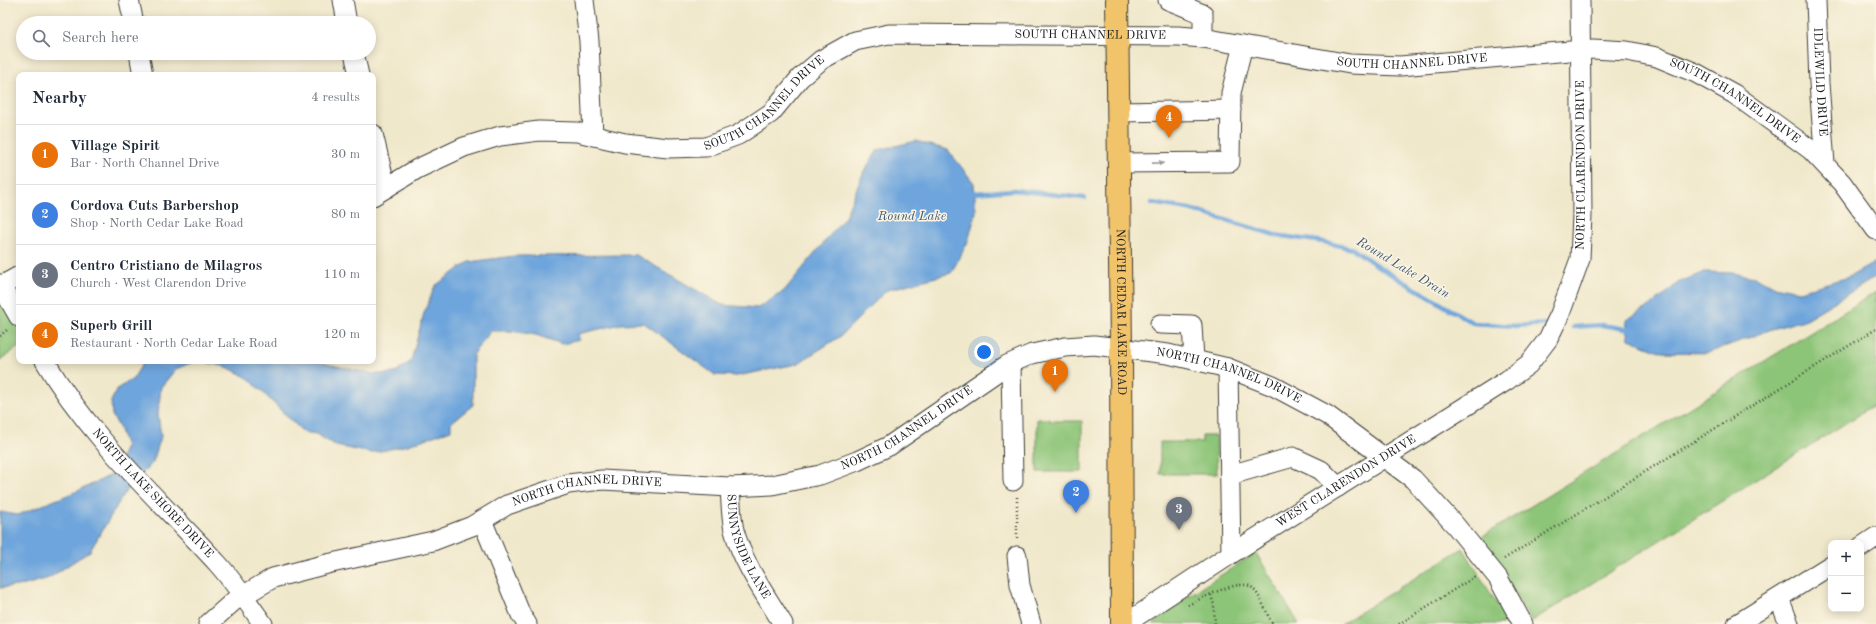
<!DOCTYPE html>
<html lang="en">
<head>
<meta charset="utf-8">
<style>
	:root { --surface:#fff; --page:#f2f2f3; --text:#1f2937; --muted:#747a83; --line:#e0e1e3; --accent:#d1495b }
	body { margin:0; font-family:"Old Standard TT",serif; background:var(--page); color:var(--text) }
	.controls { position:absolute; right:12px; bottom:12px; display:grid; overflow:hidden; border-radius:8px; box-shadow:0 2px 10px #0003 }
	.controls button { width:36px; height:36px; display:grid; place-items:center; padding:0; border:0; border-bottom:1px solid var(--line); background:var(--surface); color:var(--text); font:20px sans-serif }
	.you { position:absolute; left:984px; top:352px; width:14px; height:14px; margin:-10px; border:3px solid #fff; border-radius:50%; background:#1a73e8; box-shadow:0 0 0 6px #1a73e833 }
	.badge { display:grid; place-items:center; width:26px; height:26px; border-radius:50%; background:var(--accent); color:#fff; font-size:13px; font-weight:700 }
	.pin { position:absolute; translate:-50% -33px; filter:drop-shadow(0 1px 2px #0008) }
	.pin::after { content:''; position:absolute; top:21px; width:14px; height:12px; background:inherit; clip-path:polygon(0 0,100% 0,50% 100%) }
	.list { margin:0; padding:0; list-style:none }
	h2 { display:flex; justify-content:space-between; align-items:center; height:52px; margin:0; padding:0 16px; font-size:17px }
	h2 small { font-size:13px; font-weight:400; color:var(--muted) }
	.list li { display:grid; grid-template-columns:26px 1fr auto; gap:12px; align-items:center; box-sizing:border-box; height:60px; padding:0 16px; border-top:1px solid var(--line) }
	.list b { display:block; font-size:15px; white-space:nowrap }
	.list p { margin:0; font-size:13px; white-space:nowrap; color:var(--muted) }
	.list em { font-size:13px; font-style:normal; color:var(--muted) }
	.icon { flex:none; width:22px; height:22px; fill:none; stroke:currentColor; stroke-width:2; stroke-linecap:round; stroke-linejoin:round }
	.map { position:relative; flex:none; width:1876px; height:624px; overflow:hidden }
	.search { position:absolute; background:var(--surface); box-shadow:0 2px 10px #0003; left:16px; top:16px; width:360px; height:44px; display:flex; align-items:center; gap:10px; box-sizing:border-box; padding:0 14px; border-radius:22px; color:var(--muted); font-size:15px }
	.panel { position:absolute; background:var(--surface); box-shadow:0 2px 10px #0003; left:16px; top:72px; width:360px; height:292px; border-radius:8px }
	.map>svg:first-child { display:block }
	.green { fill:#8dc578; stroke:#54704a }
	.water { fill:#6ea5dc; stroke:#45607c }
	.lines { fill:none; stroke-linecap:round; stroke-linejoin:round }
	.stream { stroke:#6ea5dc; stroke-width:4.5 }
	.minor-casing { stroke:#3c3b36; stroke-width:21 }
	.major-casing { stroke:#3c3b36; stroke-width:24 }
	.path { stroke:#3c3b36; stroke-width:2.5; stroke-dasharray:1 3; stroke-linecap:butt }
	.minor { stroke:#fff; stroke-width:19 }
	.major { stroke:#f1c36a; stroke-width:22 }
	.oneway { fill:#999 }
	.labels { text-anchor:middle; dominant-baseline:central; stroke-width:3; stroke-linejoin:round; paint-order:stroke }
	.street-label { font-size:12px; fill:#1c1c1c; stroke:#fcf5e5 }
	.water-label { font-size:13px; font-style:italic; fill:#415a72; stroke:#fcf5e5 }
</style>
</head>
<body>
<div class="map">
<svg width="1876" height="624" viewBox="0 0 1876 624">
	<rect width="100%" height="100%" fill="#fcf5e5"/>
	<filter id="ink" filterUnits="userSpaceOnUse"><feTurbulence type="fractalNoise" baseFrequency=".025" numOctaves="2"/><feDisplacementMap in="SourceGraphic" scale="8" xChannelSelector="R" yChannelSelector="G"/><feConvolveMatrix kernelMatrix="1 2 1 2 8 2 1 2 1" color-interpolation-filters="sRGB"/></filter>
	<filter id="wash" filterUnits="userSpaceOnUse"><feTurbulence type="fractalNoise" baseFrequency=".012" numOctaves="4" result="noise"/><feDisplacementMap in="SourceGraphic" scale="16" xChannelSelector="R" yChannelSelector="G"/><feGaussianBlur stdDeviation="0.9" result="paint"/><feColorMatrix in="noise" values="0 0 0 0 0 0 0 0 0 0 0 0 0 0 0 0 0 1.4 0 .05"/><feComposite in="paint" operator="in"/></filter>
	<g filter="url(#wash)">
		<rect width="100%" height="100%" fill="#f0e8cb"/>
		<g class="green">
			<polygon points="0,283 19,316 19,347 0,360"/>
			<polygon points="1876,292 1876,404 1532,621 1478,539"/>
			<polygon points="1037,419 1050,419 1050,421 1082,421 1082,472 1037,472"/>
			<polygon points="1202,436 1216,436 1217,474 1160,474 1160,442 1202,442"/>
			<polygon points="1463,548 1509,624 1341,624"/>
			<polygon points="1256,553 1299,624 1153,624 1177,603"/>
		</g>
		<g class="water">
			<polygon points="916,141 948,150 974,183 976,212 968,242 951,273 887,290 841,336 797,364 737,376 715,375 644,323 621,324 578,334 580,340 562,344 536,335 511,331 491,331 473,354 473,405 451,423 451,430 408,445 372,453 336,446 316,434 303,432 248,378 227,367 202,361 314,361 375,374 395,373 411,361 424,313 435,286 469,262 514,256 636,255 722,305 758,308 784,291 845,217 864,171 878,150"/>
			<polygon points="1876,262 1876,277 1804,320 1772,329 1708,353 1662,352 1629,339 1626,320 1655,303 1679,282 1706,272 1731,273 1755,277 1774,286 1799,291 1849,277"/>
			<polygon points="144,361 195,361 176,369 161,387 158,414 161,437 153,462 124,494 90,551 49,578 25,585 0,588 0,512 18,515 80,490 113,474 126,447 119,427 112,415 111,401 118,388 133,379"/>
		</g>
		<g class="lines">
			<g class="stream">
				<polyline points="975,193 1014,190 1085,198"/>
				<polyline points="1152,203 1189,209 1275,235 1324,242 1353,249 1379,267 1473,323 1515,326 1547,324"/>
				<polyline points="1573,327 1602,325 1632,330"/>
			</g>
		</g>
	</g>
	<g filter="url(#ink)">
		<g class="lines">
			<defs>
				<g id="minor">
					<polyline points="129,0 134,23"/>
					<polyline points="343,0 347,23"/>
					<polyline points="584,0 589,41 593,136"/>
					<polyline points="1168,0 1203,14 1203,38"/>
					<path id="s1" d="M 1816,0 L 1819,83 L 1825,164"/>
					<polyline points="139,53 143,75"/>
					<polyline points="354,53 359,75"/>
					<polyline points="1118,112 1231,110"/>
					<polyline points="373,134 386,188"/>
					<polyline points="1119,163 1230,162 1231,93 1243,45"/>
					<path id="s2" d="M 373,196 L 417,169 L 464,147 L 500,136 L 539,131 L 577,132 L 625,143 L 668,148 L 706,147 L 738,135 L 771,113 L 800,78 L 821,60 L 855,41 L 889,34 L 1178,36 L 1203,38 L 1350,64 L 1400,66 L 1593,49 L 1627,51 L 1657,57 L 1696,73 L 1734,94 L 1811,150 L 1842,183 L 1876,230"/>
					<polyline points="0,284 19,317"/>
					<polyline points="1,286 19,276"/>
					<polyline points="1160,324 1192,325 1194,360"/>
					<path id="s3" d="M 45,361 C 90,438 158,498 218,564 C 234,582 249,604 263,624"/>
					<polyline points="1011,364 1013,481"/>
					<polyline points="1228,368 1231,554"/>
					<polyline points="1230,475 1293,457 1321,470 1338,487"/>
					<path id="s4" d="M 730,487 C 731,501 731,517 734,530 C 743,564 765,594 783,624"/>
					<polyline points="482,520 521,615 527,624"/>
					<polyline points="1861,547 1876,537"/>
					<polyline points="1017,556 1020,585 1031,624"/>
					<polyline points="1779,598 1789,624"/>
					<path id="s5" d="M 208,624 L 234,601 L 273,578 L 327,564 L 433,541 L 472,526 L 507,505 L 568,484 L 602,480 L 730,487 L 772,485 L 820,475 L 857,461 L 889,446 L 1007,365 L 1032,354 L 1065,347 L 1094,345 L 1168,354 L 1228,368 L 1273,386 L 1327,415 L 1413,479 L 1455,525 L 1498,578 L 1523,624"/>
					<path id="s6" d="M 1125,624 L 1231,554 L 1506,381 L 1529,364 L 1548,339 L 1560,314 L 1580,259 L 1582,215 L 1580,0"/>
					<polyline points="1737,624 1831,565"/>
				</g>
				<g id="major">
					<path id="s7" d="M 1117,0 L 1121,347 L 1122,624"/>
				</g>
			</defs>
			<use href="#minor" class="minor-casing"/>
			<use href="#major" class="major-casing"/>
			<g class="path">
				<polyline points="0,336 8,329"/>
				<polyline points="1017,497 1017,540"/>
				<polyline points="1504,559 1876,329"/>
				<polyline points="1211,595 1214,605 1215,624"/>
				<path d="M 1188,605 C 1200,599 1240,578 1251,587 C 1260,593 1266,614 1273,624"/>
				<polyline points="1399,624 1476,576"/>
			</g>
			<use href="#minor" class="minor"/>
			<use href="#major" class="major"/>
		</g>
		<defs><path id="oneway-solid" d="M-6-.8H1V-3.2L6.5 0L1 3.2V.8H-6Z"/></defs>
		<use class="oneway" href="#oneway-solid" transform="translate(1158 163) rotate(-1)"/>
	</g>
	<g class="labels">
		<g class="street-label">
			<text stroke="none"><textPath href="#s2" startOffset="771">SOUTH CHANNEL DRIVE</textPath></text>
			<text stroke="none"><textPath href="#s2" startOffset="1095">SOUTH CHANNEL DRIVE</textPath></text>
			<text stroke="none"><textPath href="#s1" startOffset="82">IDLEWILD DRIVE</textPath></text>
			<text stroke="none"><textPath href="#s2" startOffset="423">SOUTH CHANNEL DRIVE</textPath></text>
			<text stroke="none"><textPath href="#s2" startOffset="1431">SOUTH CHANNEL DRIVE</textPath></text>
			<text stroke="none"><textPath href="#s6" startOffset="692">NORTH CLARENDON DRIVE</textPath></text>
			<text stroke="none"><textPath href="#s7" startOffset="312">NORTH CEDAR LAKE ROAD</textPath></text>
			<text stroke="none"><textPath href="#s5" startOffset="1092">NORTH CHANNEL DRIVE</textPath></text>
			<text stroke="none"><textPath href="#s5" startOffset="744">NORTH CHANNEL DRIVE</textPath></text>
			<text stroke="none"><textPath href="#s6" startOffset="263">WEST CLARENDON DRIVE</textPath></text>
			<text stroke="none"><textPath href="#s3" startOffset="171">NORTH LAKE SHORE DRIVE</textPath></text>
			<text stroke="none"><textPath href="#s5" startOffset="409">NORTH CHANNEL DRIVE</textPath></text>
			<text stroke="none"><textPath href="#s4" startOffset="63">SUNNYSIDE LANE</textPath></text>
		</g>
		<g class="water-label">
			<text x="912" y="216">Round Lake</text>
			<text transform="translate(1403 268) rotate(31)">Round Lake Drain</text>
		</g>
	</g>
</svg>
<div class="controls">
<button>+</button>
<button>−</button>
</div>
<div class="you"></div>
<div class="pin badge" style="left:1055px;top:392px;background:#e8710a">1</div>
<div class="pin badge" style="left:1076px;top:513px;background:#3f7fe0">2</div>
<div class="pin badge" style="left:1179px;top:530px;background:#6b7280">3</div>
<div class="pin badge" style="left:1169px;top:138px;background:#e8710a">4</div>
<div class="search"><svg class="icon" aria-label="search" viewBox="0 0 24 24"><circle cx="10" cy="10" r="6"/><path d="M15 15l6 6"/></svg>Search here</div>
<section class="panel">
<h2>Nearby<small>4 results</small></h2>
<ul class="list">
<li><span class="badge" style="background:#e8710a">1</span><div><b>Village Spirit</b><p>Bar · North Channel Drive</p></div><em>30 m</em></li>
<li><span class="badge" style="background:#3f7fe0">2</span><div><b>Cordova Cuts Barbershop</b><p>Shop · North Cedar Lake Road</p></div><em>80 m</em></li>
<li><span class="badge" style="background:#6b7280">3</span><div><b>Centro Cristiano de Milagros</b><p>Church · West Clarendon Drive</p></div><em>110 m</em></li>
<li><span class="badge" style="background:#e8710a">4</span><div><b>Superb Grill</b><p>Restaurant · North Cedar Lake Road</p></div><em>120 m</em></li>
</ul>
</section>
</div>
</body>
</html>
